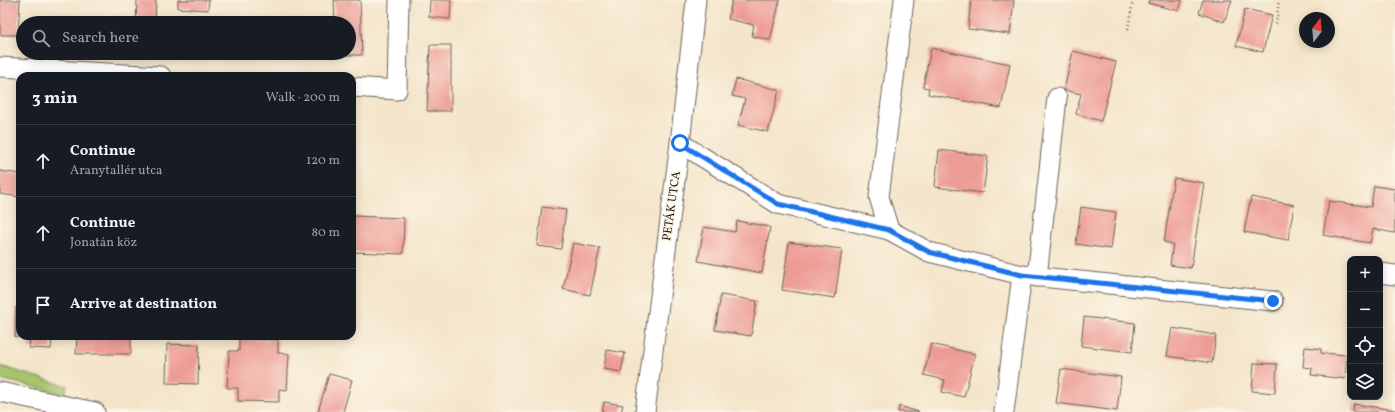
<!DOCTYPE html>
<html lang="en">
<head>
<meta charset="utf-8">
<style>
	:root { --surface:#171b24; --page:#242831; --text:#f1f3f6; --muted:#9ea1a6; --line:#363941 }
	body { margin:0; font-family:Vollkorn,serif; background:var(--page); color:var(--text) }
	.controls { position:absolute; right:12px; bottom:12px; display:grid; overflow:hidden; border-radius:8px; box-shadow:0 2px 10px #0003 }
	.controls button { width:36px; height:36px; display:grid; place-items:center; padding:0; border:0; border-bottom:1px solid var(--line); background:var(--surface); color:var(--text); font:20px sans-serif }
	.compass { position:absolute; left:1299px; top:12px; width:36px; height:36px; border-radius:50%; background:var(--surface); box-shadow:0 2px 10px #0003; rotate:16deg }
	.stop { position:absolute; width:12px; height:12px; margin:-9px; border:3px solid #1a73e8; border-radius:50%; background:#fff }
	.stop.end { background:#1a73e8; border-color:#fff; box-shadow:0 1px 4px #0008 }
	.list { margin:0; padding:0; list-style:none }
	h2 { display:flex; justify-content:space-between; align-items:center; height:52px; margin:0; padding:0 16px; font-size:17px }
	h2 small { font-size:13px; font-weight:400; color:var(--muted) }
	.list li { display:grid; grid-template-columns:26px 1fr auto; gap:12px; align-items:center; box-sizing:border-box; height:72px; padding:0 16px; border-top:1px solid var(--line) }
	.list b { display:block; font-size:15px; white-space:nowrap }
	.list p { margin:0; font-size:13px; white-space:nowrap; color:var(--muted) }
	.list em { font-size:13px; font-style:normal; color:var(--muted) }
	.icon { flex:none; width:22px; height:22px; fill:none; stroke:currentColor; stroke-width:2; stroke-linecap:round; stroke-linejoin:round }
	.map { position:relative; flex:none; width:1395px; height:412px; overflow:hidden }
	.search { position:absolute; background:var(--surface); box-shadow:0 2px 10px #0003; left:16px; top:16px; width:340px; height:44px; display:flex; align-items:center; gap:10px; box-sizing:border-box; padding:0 14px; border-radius:22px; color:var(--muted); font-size:15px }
	.panel { position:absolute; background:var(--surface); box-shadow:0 2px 10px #0003; left:16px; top:72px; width:340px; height:268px; border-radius:12px }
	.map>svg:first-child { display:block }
	.green { fill:#a5c46c; stroke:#607044 }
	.building { fill:#ed9c95 }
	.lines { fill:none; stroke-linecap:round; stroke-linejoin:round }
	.minor-casing { stroke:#686259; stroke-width:21 }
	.path { stroke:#686259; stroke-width:2.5; stroke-dasharray:1 3; stroke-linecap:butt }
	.minor { stroke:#fff; stroke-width:19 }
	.route { stroke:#1a73e8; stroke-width:5 }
	.labels { text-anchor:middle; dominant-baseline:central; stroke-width:3; stroke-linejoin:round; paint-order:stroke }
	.street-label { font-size:12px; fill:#1c1c1c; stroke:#fcf5e5 }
</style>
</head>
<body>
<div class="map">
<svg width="1395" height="412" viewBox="0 0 1395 412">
	<rect width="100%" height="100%" fill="#fcf5e5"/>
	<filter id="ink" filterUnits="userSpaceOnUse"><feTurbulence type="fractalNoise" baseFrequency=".025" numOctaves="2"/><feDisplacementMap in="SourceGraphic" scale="8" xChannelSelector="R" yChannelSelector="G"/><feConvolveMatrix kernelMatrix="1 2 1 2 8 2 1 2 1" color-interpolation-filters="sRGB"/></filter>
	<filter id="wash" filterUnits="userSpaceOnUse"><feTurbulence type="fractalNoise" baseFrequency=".012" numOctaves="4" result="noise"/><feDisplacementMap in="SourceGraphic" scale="16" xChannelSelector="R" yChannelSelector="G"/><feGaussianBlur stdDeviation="0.9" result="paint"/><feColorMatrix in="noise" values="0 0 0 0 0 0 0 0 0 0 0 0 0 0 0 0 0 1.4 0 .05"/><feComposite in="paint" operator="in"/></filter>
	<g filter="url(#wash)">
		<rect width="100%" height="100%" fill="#f4e5ca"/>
		<polygon class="green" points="0,366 67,386 65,394 0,379"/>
		<g id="blocks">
			<g class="building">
				<polygon points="0,0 20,0 18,35 0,35"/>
				<polygon points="137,0 156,0 155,23 136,23"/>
				<polygon points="178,0 209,0 208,10 178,8"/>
				<polygon points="334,0 360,0 362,55 336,55 336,53 349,53 349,23 335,23"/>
				<polygon points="430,0 451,0 450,19 429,17"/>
				<polygon points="732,0 780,0 770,40 752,36 754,25 728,19"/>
				<polygon points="971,0 1014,0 1010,34 968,29"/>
				<polygon points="1149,0 1182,0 1179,11 1148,3"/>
				<polygon points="1203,0 1232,0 1224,22 1199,13"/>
				<polygon points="1245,9 1272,15 1263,52 1236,46"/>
				<polygon points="430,45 451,45 451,111 427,111"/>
				<polygon points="931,48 1010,64 1001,108 928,94 929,88 923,87"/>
				<polygon points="1073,51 1116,62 1101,121 1076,114 1081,94 1064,90"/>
				<polygon points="736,79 779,90 768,132 738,125 745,99 732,96"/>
				<polygon points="939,150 988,156 983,193 935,187"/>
				<polygon points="0,171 20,174 20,197 0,194"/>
				<polygon points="1174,178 1204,183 1191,268 1170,265 1173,244 1164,242"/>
				<polygon points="1374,186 1395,189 1395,233 1373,229 1370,243 1323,235 1329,201 1371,207"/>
				<polygon points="1251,197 1294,205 1288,240 1244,232"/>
				<polygon points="542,207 566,210 561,249 537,246"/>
				<polygon points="1081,207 1116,212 1111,249 1076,244"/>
				<polygon points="352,216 404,218 403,254 352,252"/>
				<polygon points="737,221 770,227 762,273 698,261 704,227 735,232"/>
				<polygon points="789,242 842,249 835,298 782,290"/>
				<polygon points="573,243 600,248 590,295 563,289"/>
				<polygon points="721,295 757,301 751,336 715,330"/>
				<polygon points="16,307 20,308 20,336 52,336 51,349 29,348 30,338 15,337"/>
				<polygon points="1084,317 1135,323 1132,352 1081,346"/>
				<polygon points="1172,328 1216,335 1212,363 1167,356"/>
				<polygon points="77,336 131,336 131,354 76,354"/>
				<polygon points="239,339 278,340 278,353 289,354 287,390 279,389 279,402 238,401 238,388 227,388 229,351 239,351"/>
				<polygon points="167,344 199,345 198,384 166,383"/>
				<polygon points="931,344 975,354 964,397 942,392 945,380 924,375"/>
				<polygon points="1305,347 1321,349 1321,353 1347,355 1345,379 1311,375 1312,368 1303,367"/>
				<polygon points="607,350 625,353 621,372 604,369"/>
				<polygon points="1254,363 1277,364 1275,393 1252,391"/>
				<polygon points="1061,369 1121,377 1117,411 1056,403"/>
				<polygon points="329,374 352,380 343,412 318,412"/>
				<polygon points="604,402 623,405 621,412 602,412"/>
				<polygon points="1354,404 1395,410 1395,412 1353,412"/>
				<polygon points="899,406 919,412 898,412"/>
			</g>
		</g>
	</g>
	<g filter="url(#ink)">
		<use href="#blocks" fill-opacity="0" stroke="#686259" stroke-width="1"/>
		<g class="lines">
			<defs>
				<g id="minor">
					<polyline points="0,67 161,76"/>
					<polyline points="352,87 397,90 399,0"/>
					<polyline points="680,143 778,204 889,230 929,252 1022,275 1273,301"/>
					<polyline points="889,230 879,197 904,0"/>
					<polyline points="1380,273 1395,275"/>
					<polyline points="1037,277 1057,98"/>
					<polyline points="0,392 95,412"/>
					<polyline points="645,412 680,143 696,0"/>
					<polyline points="1004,412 1022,275"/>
				</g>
			</defs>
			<use href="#minor" class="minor-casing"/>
			<g class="path">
				<polyline points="1276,24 1279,0"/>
				<polyline points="1128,29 1133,0"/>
			</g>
			<use href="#minor" class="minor"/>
		</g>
	</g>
	<g class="lines" filter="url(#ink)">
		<polyline class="route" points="680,143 778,204 889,230 929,252 1022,275 1273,301"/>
	</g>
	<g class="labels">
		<g class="street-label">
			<text transform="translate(672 206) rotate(-82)">PETÁK UTCA</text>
		</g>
	</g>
</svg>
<div class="controls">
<button>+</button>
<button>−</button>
<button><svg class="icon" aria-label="locate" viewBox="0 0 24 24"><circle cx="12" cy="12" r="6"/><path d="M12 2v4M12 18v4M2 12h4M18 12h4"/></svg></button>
<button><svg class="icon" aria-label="layers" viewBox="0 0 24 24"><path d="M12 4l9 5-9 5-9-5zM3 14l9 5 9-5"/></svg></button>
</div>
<svg class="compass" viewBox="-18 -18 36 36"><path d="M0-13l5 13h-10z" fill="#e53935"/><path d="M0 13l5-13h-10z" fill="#9ea1a6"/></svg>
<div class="stop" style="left:680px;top:143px"></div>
<div class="stop end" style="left:1273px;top:301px"></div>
<div class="search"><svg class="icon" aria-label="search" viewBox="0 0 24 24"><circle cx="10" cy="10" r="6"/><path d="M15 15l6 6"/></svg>Search here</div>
<section class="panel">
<h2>3 min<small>Walk · 200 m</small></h2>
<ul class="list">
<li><svg class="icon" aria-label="ahead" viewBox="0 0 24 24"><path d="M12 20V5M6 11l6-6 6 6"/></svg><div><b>Continue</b><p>Aranytallér utca</p></div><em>120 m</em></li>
<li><svg class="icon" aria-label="ahead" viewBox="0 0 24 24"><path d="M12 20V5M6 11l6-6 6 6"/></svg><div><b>Continue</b><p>Jonatán köz</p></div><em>80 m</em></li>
<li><svg class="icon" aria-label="arrive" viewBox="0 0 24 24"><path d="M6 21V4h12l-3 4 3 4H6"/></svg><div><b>Arrive at destination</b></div></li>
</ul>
</section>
</div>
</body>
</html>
